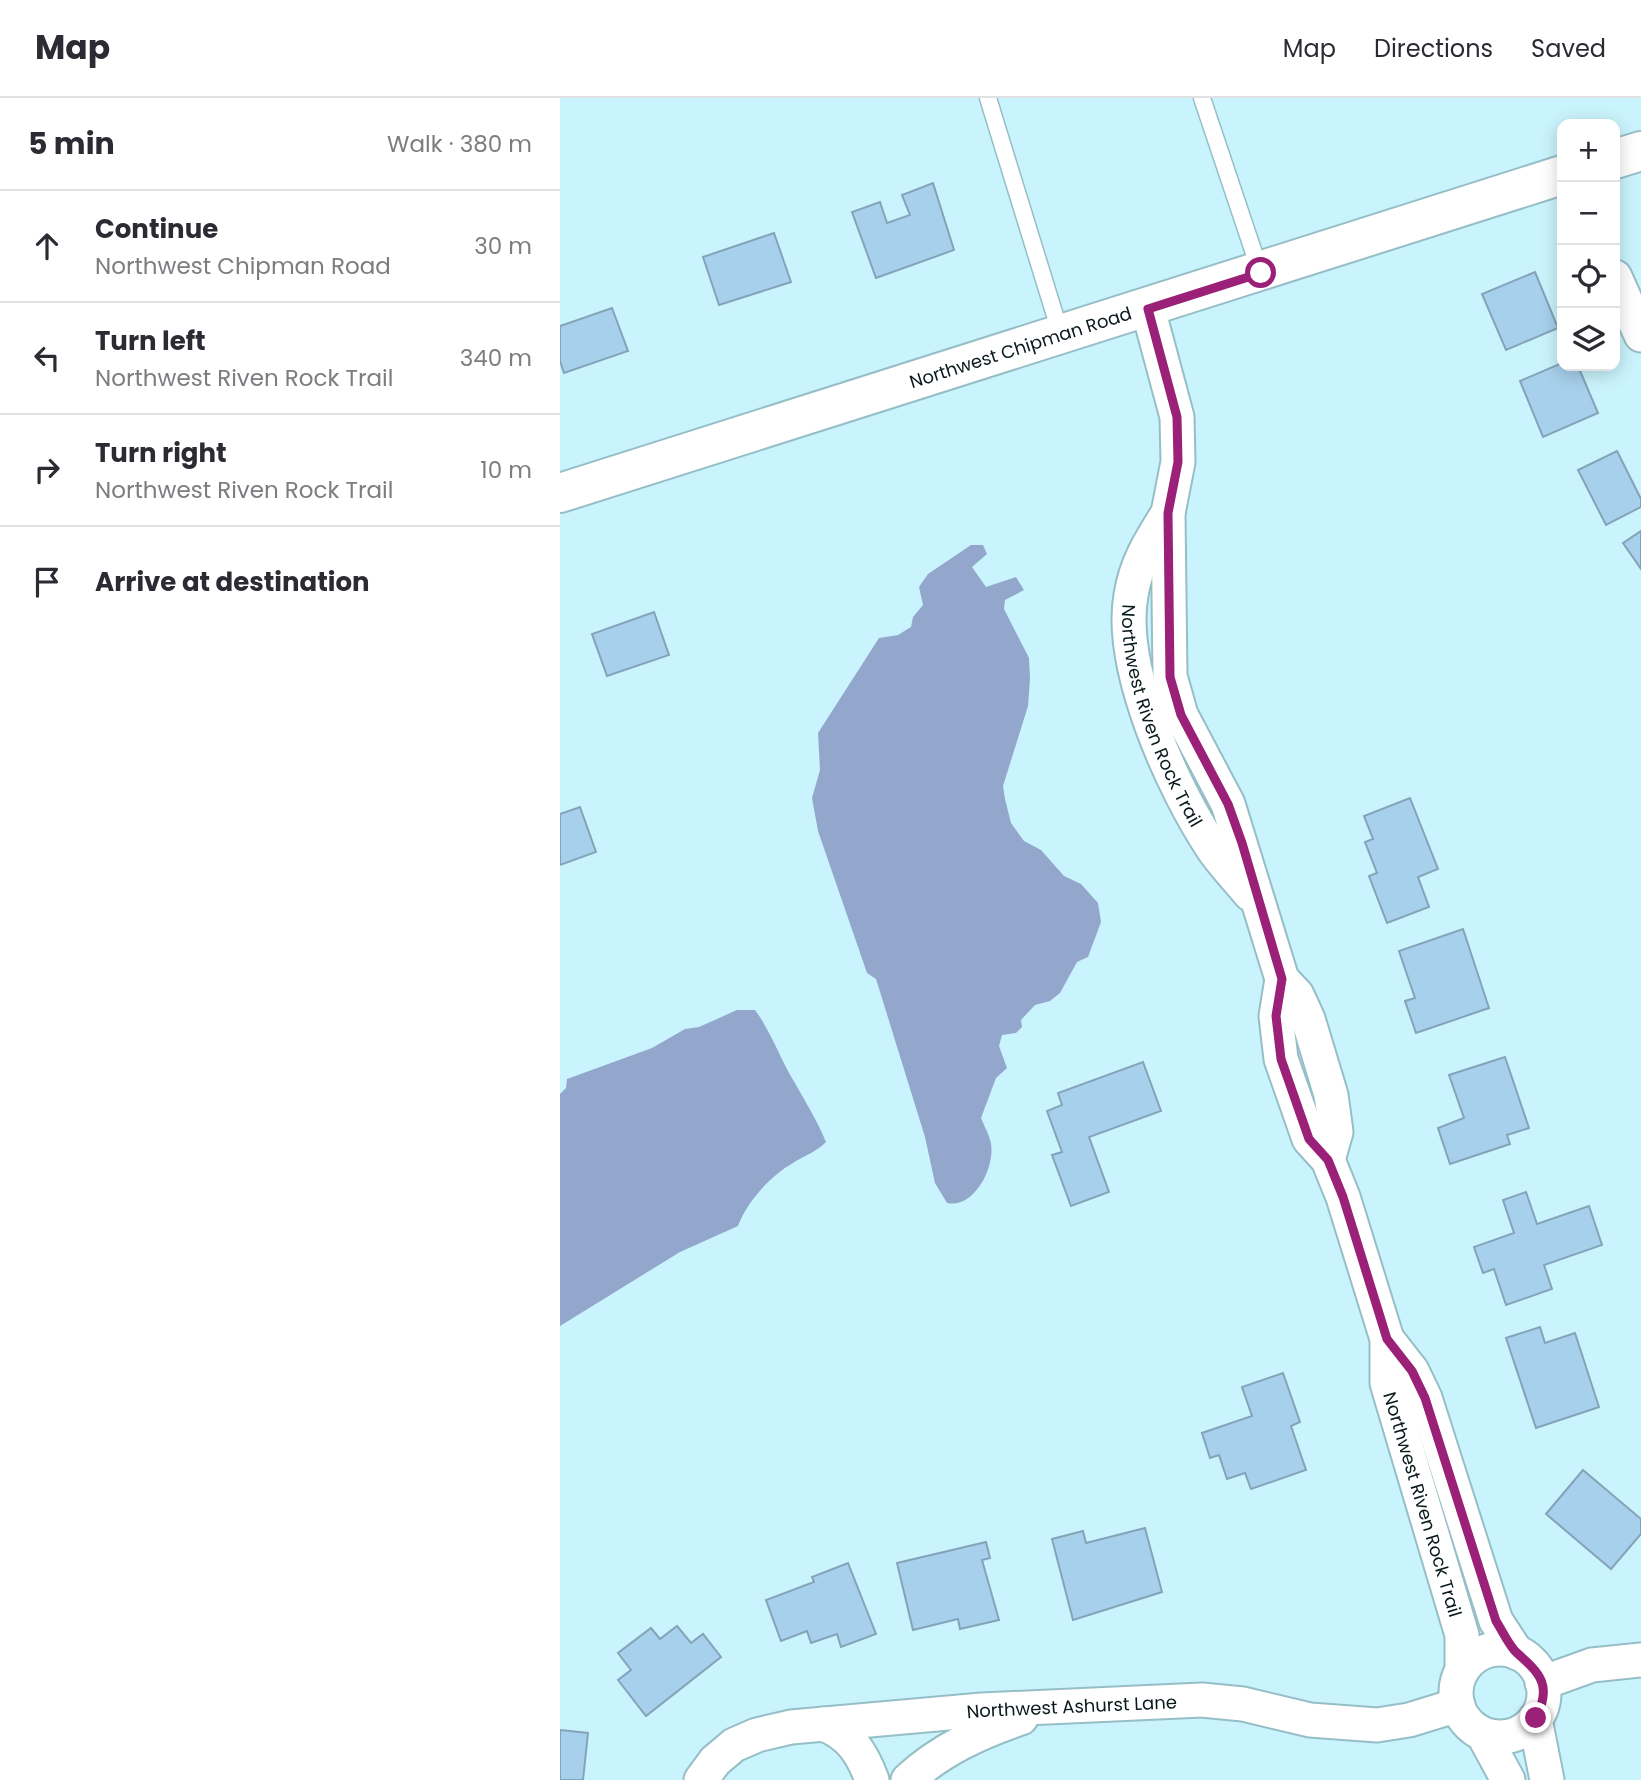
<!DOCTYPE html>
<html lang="en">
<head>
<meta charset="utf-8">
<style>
	:root { --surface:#fff; --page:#f2f2f3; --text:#2b2b33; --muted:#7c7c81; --line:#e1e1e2 }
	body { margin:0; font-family:Poppins,sans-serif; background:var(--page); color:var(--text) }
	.controls { position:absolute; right:21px; top:21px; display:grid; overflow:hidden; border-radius:14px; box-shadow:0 4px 18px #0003 }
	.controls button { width:63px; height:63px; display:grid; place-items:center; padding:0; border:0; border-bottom:2px solid var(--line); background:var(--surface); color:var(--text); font:35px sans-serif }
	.stop { position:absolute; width:21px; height:21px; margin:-16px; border:5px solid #9a2078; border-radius:50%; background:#fff }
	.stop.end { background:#9a2078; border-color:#fff; box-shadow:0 2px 7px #0008 }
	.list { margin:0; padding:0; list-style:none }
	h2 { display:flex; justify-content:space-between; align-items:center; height:91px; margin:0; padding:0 28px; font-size:30px }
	h2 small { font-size:23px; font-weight:400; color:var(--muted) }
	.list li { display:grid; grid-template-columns:46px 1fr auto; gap:21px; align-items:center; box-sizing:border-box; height:112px; padding:0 28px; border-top:2px solid var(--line) }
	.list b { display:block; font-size:26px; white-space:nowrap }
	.list p { margin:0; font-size:23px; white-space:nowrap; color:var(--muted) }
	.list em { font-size:23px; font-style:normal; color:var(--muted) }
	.icon { flex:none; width:38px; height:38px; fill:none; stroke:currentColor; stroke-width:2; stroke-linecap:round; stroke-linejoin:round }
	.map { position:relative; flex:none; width:1081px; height:1682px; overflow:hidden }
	header { display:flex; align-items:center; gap:42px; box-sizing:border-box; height:98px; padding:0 35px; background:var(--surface); border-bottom:2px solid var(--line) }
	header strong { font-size:33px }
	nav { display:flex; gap:38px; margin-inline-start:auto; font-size:24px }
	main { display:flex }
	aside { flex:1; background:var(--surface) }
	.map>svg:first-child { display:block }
	.water { fill:#93a6cb }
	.building { fill:#a6d0eb; stroke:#85a3b8; stroke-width:2 }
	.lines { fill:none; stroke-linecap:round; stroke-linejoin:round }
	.service-casing { stroke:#96bec7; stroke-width:19 }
	.minor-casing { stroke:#96bec7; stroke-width:37 }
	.secondary-casing { stroke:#96bec7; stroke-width:42 }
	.service { stroke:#fff; stroke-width:16 }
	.minor { stroke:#fff; stroke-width:33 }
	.secondary { stroke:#fff; stroke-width:38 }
	.route { stroke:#9a2078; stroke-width:9 }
	.labels { text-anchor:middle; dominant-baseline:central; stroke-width:5; stroke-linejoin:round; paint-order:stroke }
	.street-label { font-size:18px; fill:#09191c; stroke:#caf4fd }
</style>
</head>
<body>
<header>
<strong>Map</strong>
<nav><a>Map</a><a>Directions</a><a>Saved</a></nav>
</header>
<main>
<aside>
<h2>5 min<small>Walk · 380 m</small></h2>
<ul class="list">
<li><svg class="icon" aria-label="ahead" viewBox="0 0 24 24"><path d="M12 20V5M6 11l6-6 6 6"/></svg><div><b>Continue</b><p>Northwest Chipman Road</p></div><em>30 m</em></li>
<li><svg class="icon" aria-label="left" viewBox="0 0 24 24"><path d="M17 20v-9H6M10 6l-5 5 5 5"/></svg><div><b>Turn left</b><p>Northwest Riven Rock Trail</p></div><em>340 m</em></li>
<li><svg class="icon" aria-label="right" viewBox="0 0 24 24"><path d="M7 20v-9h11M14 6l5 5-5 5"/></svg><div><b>Turn right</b><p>Northwest Riven Rock Trail</p></div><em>10 m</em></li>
<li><svg class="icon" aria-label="arrive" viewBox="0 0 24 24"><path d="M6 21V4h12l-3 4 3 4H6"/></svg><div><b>Arrive at destination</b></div></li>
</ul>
</aside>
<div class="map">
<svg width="1081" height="1682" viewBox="0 0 1081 1682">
	<rect width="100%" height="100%" fill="#caf4fd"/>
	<g class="water">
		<path d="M 411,447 L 423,447 L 427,456 L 412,469 L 426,489 L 456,479 L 464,492 L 445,502 L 444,511 L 469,560 L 470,580 L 468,608 L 443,688 L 445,701 L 451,725 L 464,743 L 481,752 L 504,778 L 521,786 L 538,805 L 541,824 L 528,859 L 517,864 L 500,895 L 490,903 L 475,907 L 461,922 L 462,929 L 456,935 L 442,937 L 439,948 L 447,970 L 436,980 L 421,1020 C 424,1028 430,1038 431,1046 C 435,1071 413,1111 387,1105 L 375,1085 L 365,1039 L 316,881 L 307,875 L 258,733 L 252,700 L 260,672 L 258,635 L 319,540 L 338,537 L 351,529 L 353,519 L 363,507 L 359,489 L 368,476 Z"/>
		<path d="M 177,912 L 195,912 C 212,935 220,961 235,985 C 246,1005 257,1022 266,1044 C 255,1055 245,1057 233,1065 C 210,1078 187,1104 178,1128 L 120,1154 L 0,1228 L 0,996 L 6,990 L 7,981 L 92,950 L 125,931 L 139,929 Z"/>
	</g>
	<g class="building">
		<polygon points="373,85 394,152 316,180 292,114 320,104 327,125 350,117 342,97"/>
		<polygon points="214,135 231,184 159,207 143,159"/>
		<polygon points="975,174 998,230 946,252 922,196"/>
		<polygon points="52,210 68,253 4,275 0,263 0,228"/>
		<polygon points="1002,265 1002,268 1018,268 1038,315 983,339 960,283"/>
		<polygon points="1057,353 1081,401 1081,409 1046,427 1018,372"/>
		<polygon points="1081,433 1081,471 1063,445"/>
		<polygon points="94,514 109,557 47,578 32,536"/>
		<polygon points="850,700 878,771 858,779 869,809 827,825 809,778 817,775 805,744 813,741 804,718"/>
		<polygon points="20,709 36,754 0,767 0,716"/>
		<polygon points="903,831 929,910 856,935 845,903 855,900 839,853"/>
		<polygon points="945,959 969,1030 947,1037 950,1046 890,1066 878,1030 904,1020 889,977"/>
		<polygon points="583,964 601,1013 529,1039 549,1094 511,1108 492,1057 502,1054 487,1013 502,1007 498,995"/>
		<polygon points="966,1094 977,1126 1029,1108 1042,1147 984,1167 992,1191 946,1207 934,1171 923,1175 914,1149 954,1135 943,1102"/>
		<polygon points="980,1229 985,1245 1015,1235 1039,1309 976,1330 946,1240"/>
		<polygon points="723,1275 740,1324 731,1328 746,1372 691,1391 685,1375 667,1381 659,1357 650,1360 642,1335 692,1318 682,1289"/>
		<polygon points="1023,1372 1081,1421 1081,1436 1051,1471 986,1416"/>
		<polygon points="585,1430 602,1494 513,1522 492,1441 523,1433 526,1445"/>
		<polygon points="426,1444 430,1460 422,1462 439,1522 400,1531 398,1521 353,1532 337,1465"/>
		<polygon points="288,1465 316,1536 281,1549 277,1536 251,1545 247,1533 221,1543 206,1502 254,1484 252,1479"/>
		<polygon points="117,1528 131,1545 143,1536 161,1559 86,1618 58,1582 71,1572 58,1555 91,1530 100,1541"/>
		<polygon points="0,1632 28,1635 23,1682 0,1682"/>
	</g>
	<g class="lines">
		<defs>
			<g id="service">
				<polyline points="428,0 501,237"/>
				<polyline points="642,0 700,173"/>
			</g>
			<g id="minor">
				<polyline points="1055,179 1081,237"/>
				<polyline points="588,211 617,319 618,364 608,415 610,578 621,617 668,706 722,881 737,897 748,921 771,997 776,1034 768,1062"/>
				<path id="s1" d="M 608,415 C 591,442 576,465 571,497 C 558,570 613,691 653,751 C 664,767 678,781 690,796"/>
				<path id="s2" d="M 722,881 L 716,918 L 721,961 L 749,1041 L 768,1062 L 783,1099 L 827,1241 L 827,1285 L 902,1537 L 902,1573"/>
				<polyline points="827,1241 852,1273 865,1300 936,1523 957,1555"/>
				<circle cx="940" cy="1595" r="44"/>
				<polyline points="982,1585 1032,1567 1081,1562"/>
				<polyline points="975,1621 987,1682"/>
				<path d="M 263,1626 C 290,1636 302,1655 312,1682"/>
				<polyline points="923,1636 948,1682"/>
				<path id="s3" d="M 141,1682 L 155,1663 L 174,1647 L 197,1637 L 231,1629 L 422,1612 L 642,1602 L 683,1606 L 750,1622 L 817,1627 L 849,1622 L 898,1607"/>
				<path d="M 348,1682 C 380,1652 420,1634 461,1620"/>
			</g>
			<g id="secondary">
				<polyline points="1055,61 1081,53"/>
				<path id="s4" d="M 0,395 L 1002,77"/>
			</g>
		</defs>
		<use href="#service" class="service-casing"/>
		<use href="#minor" class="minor-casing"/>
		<use href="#secondary" class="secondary-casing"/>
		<use href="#service" class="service"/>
		<use href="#minor" class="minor"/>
		<use href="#secondary" class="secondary"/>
	</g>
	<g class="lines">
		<path class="route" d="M 701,175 L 588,211 L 617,319 L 618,364 L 608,415 L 610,579 L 621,617 L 668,706 L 682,745 L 722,881 L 716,918 L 721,961 L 749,1041 L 768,1062 L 783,1099 L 827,1241 L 852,1273 L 865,1300 L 936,1523 C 942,1532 949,1548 957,1555 C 981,1576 992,1588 976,1620"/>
	</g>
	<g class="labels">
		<g class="street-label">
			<text stroke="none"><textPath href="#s4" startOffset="483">Northwest Chipman Road</textPath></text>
			<text stroke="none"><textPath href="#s1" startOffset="217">Northwest Riven Rock Trail</textPath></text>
			<text stroke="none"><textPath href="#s2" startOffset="553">Northwest Riven Rock Trail</textPath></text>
			<text stroke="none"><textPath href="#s3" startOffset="390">Northwest Ashurst Lane</textPath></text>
		</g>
	</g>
</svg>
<div class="controls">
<button>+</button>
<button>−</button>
<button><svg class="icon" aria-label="locate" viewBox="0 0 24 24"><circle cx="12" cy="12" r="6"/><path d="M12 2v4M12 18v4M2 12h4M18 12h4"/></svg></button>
<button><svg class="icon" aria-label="layers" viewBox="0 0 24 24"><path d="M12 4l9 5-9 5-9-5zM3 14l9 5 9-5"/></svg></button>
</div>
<div class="stop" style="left:701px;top:175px"></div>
<div class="stop end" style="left:976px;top:1620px"></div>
</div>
</main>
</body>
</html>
